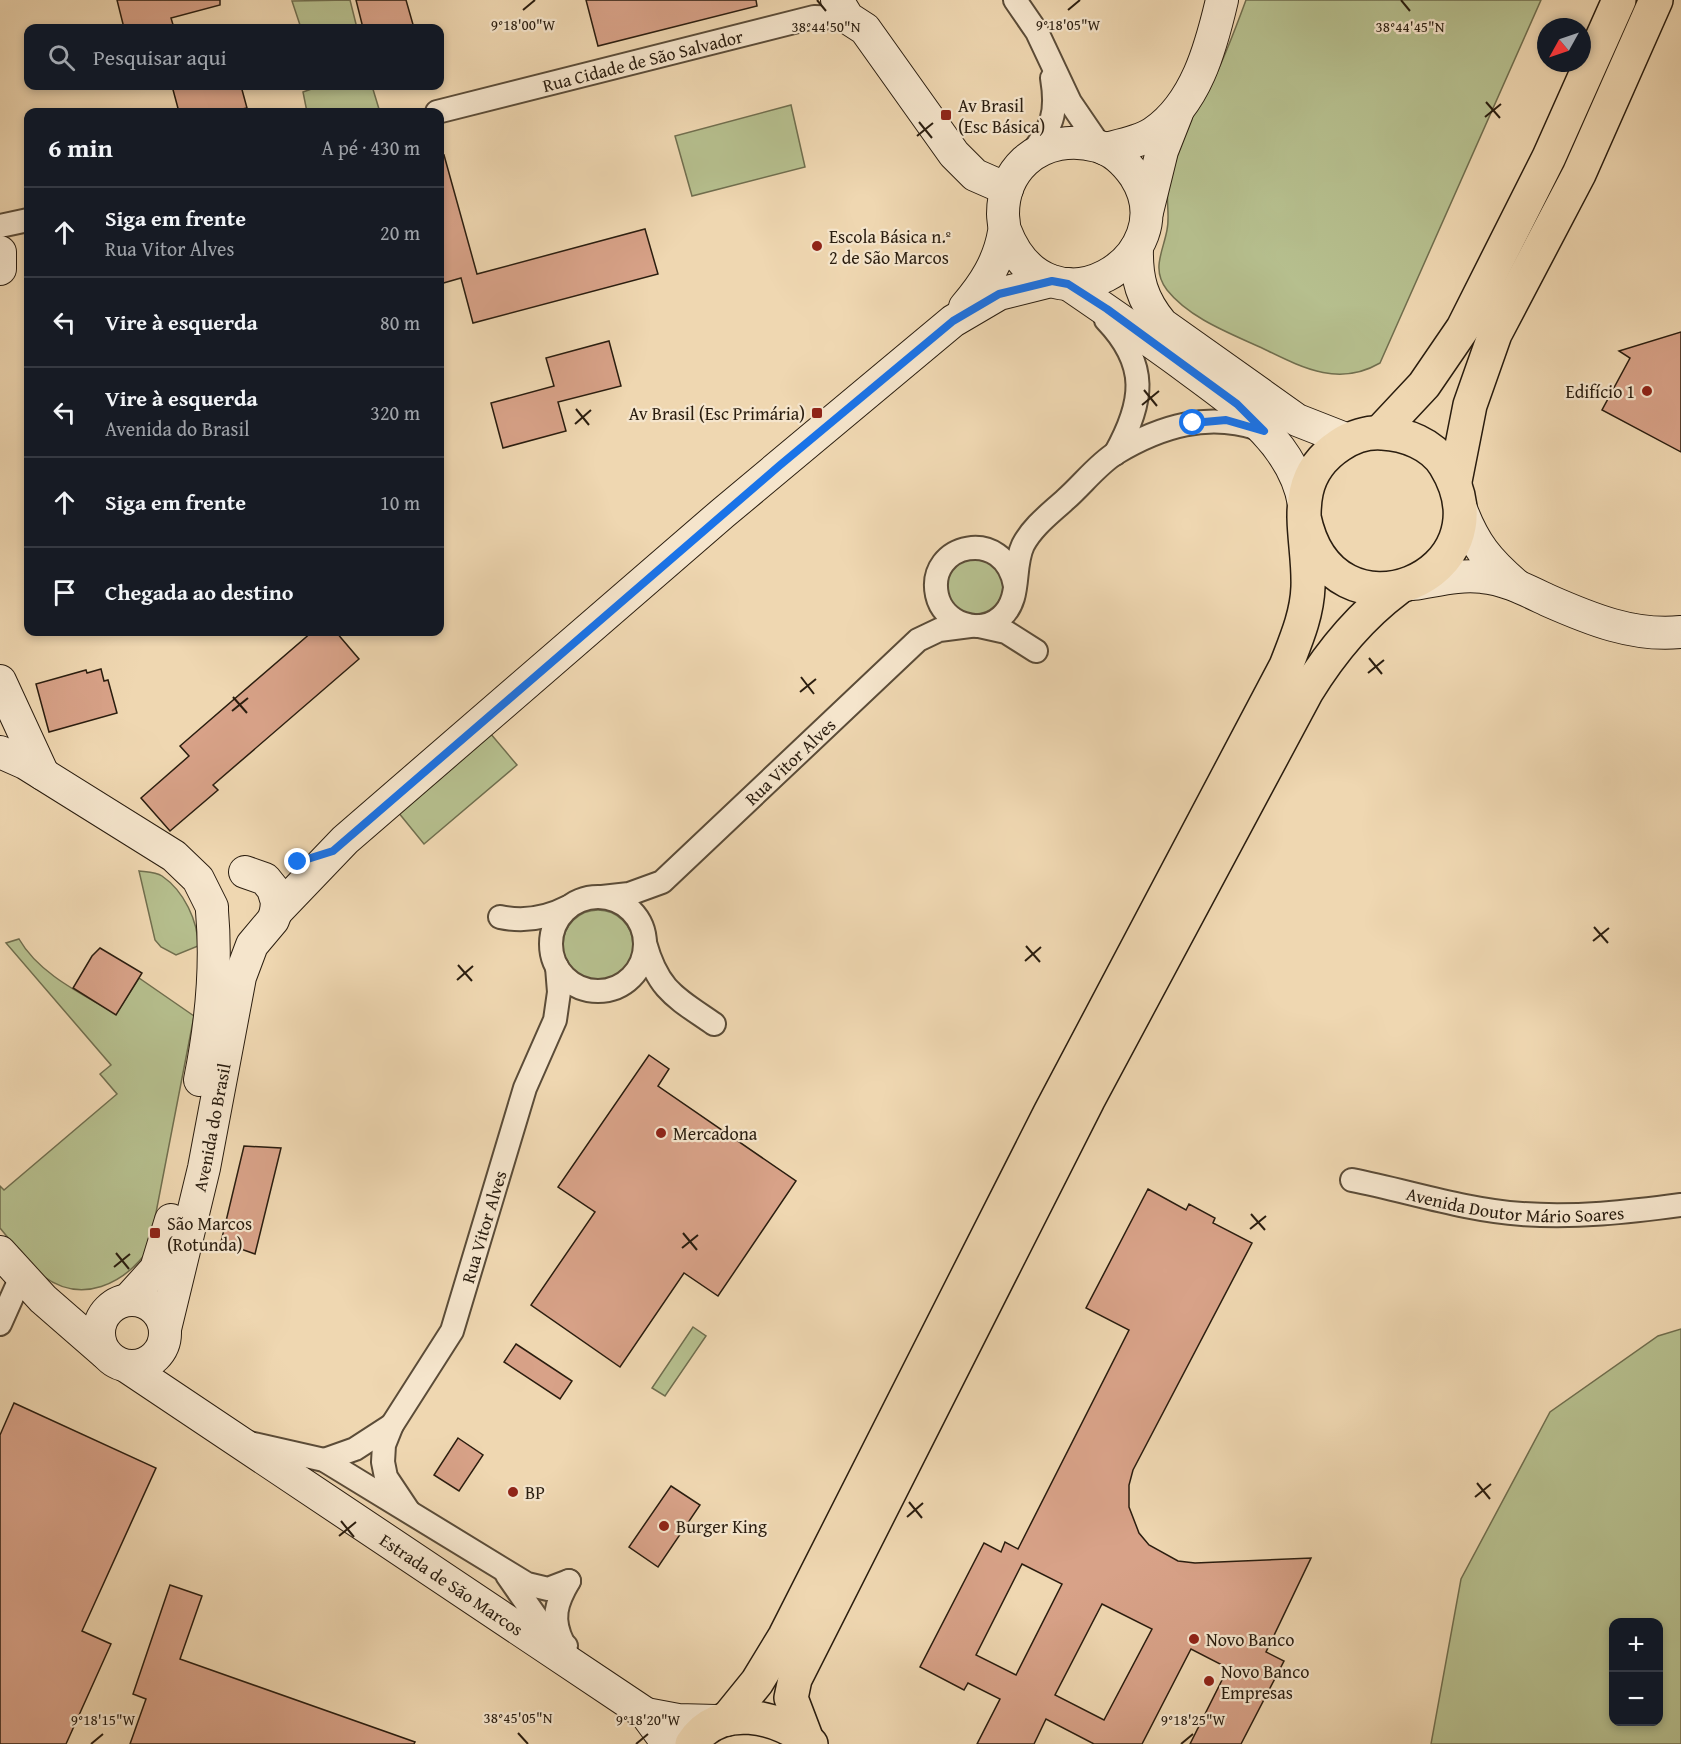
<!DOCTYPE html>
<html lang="pt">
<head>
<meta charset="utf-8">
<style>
	:root { --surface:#171b24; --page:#242831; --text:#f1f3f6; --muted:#9ea1a6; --line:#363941 }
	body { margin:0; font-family:"Gentium Book Plus",serif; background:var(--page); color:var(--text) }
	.controls { position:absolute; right:18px; bottom:18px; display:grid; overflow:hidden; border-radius:12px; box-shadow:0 3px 9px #0003 }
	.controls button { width:54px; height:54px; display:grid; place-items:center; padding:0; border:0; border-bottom:2px solid var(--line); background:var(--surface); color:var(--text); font:30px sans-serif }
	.compass { position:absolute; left:1537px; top:18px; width:54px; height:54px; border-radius:50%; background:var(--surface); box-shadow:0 3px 9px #0003; rotate:230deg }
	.stop { position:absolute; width:18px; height:18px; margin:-14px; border:4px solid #1a73e8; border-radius:50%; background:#fff }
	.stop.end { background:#1a73e8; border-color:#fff; box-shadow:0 2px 6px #0008 }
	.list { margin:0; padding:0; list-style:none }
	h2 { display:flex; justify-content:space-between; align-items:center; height:78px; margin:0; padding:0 24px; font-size:26px }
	h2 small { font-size:20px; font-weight:400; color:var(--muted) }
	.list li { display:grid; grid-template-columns:39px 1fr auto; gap:18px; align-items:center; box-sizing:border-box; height:90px; padding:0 24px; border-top:2px solid var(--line) }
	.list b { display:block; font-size:22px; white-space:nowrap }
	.list p { margin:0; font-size:20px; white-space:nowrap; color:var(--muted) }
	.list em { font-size:20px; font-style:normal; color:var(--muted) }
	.icon { flex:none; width:33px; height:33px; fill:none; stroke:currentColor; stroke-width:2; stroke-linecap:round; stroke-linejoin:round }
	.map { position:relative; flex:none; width:1681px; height:1744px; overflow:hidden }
	.search { position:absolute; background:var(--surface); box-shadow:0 3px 9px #0003; left:24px; top:24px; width:420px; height:66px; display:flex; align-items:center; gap:15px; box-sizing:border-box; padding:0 21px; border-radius:12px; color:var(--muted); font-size:22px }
	.panel { position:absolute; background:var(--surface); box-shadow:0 3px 9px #0003; left:24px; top:108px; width:420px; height:528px; border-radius:12px }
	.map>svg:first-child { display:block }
	.green { fill:#b6bf8e; stroke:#706e4e; stroke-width:1.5; fill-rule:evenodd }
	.building { fill:#d8a288; stroke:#2a1d0f; stroke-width:1.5; fill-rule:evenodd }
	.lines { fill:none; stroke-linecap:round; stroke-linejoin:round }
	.street-casing { stroke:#5b4c38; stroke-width:26 }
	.secondary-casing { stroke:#2a1d0f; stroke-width:34 }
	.primary-casing { stroke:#2a1d0f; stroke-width:36 }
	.street { stroke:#f5e5cc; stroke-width:22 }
	.secondary { stroke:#f5e5cc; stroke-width:32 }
	.primary { stroke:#efd7b1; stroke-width:33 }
	.route { stroke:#1a73e8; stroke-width:8 }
	.ticks { fill:none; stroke:#2a1d0f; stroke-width:2 }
	.poi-dot { fill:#8f2418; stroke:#f5e5cc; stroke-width:2 }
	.labels { text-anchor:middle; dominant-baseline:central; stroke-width:4.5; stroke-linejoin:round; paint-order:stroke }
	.street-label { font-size:18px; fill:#2a1d0f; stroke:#f5e5cc }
	.poi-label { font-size:18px; fill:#2a1d0f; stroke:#f5e5cc; text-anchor:start }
	.ticks-label { font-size:15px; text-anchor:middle; fill:#2a1d0f; stroke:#f5e5cc; stroke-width:4.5; stroke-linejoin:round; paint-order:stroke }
</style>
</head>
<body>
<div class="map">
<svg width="1681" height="1744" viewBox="0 0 1681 1744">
	<rect width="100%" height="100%" fill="#efd7b1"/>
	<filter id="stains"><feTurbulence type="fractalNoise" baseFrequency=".00333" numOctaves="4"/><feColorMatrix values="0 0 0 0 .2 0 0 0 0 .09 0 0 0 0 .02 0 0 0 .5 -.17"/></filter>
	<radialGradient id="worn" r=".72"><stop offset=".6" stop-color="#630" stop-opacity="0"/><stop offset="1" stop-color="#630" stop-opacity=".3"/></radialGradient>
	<g class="green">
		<polygon points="350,0 357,28 301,28 292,1"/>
		<path d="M 1246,0 L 1541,0 L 1380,363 C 1339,387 1303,368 1264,349 C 1232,334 1190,319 1167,290 C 1151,269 1163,252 1167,230 C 1170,216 1166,202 1168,189 C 1169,176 1173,161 1177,149 C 1183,128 1199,108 1209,89 C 1224,60 1235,30 1246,0 Z"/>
		<polygon points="320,86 372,86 379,109 366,112 307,112 303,92"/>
		<polygon points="791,105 805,167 692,196 675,136"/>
		<circle cx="975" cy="586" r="28"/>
		<polygon points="490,733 517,765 424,844 398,812"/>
		<path d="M 139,871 C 147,872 156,872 162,876 C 184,891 198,921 198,946 L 176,955 L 161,947 L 155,940 Z"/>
		<circle cx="598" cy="945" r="35"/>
		<path d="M 19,939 C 39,974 82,994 116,1014 L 139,978 L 194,1016 L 149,1249 C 124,1284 82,1305 43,1276 C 27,1265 13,1243 0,1228 L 0,1186 L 4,1190 L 117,1094 L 100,1074 L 111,1065 L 6,943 Z"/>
		<polygon points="693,1327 706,1336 665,1396 652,1388"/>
		<path d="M 1681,1329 L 1681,1744 L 1431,1744 L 1461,1579 L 1550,1412 L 1658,1336 ZM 1614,1622 L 1658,1622 L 1658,1722 L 1614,1722 Z"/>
	</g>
	<g class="building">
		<polygon points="117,0 220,0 220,5 171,18 174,28 124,28"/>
		<polygon points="356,0 406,0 414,28 363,28"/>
		<polygon points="586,0 756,0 757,6 598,46"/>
		<polygon points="172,86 241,86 247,108 228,112 179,112"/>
		<polygon points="444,155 477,274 645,229 658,274 473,323 461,278 440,284 440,156"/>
		<polygon points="1681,332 1681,452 1602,410 1630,358 1619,351"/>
		<polygon points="609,341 621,386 558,402 566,431 503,448 491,403 554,386 546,358"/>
		<polygon points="312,632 336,632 359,659 213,785 218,790 170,831 141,798 189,756 180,746"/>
		<polygon points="101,669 104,681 108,680 117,713 49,732 36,684 86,670 87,673"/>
		<polygon points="100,948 142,973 116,1015 73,988 92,956"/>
		<polygon points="649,1055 669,1069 658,1086 796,1181 718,1296 684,1273 620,1367 531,1305 595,1212 558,1187"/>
		<polygon points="244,1146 281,1148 255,1254 221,1242"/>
		<path d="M 1148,1189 L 1186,1210 L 1189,1204 L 1215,1218 L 1213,1223 L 1252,1243 L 1133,1470 L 1129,1485 L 1129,1507 L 1139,1533 L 1149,1545 L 1178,1561 L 1195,1563 L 1311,1558 L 1266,1652 L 1284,1661 L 1241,1744 L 1190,1744 L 1228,1668 L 1191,1649 L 1142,1744 L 1094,1744 L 1046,1719 L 1034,1744 L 977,1744 L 1000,1699 L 968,1683 L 964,1690 L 920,1667 L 984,1543 L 1001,1552 L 1005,1542 L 1018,1549 L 1129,1330 L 1086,1308 ZM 1022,1564 L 1062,1584 L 1016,1675 L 976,1655 ZM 1102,1604 L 1152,1629 L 1104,1720 L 1055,1695 Z"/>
		<polygon points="516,1344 572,1381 560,1399 504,1362"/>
		<polygon points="14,1403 156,1468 82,1631 111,1644 66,1744 0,1744 0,1435"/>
		<polygon points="458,1438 483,1455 459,1491 434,1475"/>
		<polygon points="671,1486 700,1505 658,1567 629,1547"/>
		<polygon points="170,1585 202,1596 180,1659 415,1742 414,1744 130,1744 146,1699 133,1694"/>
	</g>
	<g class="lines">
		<defs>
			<g id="street">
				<polyline points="1015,0 1037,32 1070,102 1100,146"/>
				<path id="s1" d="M 437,112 L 814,17 L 848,18"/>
				<path d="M 1030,155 C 1052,127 1058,114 1052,78"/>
				<polyline points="0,226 28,220"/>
				<path d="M 1106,320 C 1149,365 1144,402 1115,454"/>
				<path d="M 1015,586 C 1005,526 926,543 937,595 C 943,623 979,636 1001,617 C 1022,599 1012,568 1023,545 C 1033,526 1051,513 1066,499 C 1082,485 1098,464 1116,453 C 1161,426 1208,412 1259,429"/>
				<polyline points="979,626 1006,632 1036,651"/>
				<path id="s2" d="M 602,897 L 629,894 L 662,882 L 918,640 L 939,630 L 970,626"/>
				<circle cx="598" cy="944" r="47"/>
				<path d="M 500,917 C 524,922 547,918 568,907"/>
				<path d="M 645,943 C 658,990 675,997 714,1024"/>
				<path id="s3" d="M 1352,1180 C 1408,1191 1464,1210 1522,1214 C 1574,1218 1629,1212 1681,1205"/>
				<polyline points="0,1324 21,1277"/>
				<polyline points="249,1443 324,1460 527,1584 548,1589 569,1581"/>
				<polyline points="324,1460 355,1449 392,1425"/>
				<path id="s4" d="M 408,1510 L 386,1477 L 383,1462 L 384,1445 L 392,1425 L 452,1331 L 525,1088 L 555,1020 L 559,992 L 557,967"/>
				<polyline points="507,1575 541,1624 566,1646"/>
				<path d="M 563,1643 C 551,1619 556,1603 569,1581"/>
			</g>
			<g id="secondary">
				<polyline points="837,0 848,18 865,29 954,154 975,175 1007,189"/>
				<path d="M 1105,149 C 1121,145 1139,142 1153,133 C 1196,104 1211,47 1222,0"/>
				<polyline points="1147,212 1162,151 1177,113"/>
				<path d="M 1137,247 C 1136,279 1142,300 1162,324 L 1297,420 L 1348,440"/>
				<polyline points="0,252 0,269"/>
				<path d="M 1068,284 C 1106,310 1144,336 1181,363 C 1230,400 1293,439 1304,504"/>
				<path d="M 965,307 C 984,285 999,262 1004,232 C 1005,226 1003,220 1003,214 C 1003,194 1010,175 1025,161 C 1045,143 1072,139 1097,146 C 1113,150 1126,163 1135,176 C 1187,257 1048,343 1005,230"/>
				<path d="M 1461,509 C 1474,544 1488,561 1516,585"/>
				<path d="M 1413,584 C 1435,581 1459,574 1482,577 C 1505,579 1526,590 1547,600 C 1590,619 1634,637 1681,632"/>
				<polyline points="0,681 43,774"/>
				<polyline points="0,752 25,763 174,856 198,879 212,907"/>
				<polyline points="276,912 345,840 723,513 953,321 999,294 1051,281"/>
				<path d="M 200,1080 C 211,1025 217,967 212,911"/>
				<polyline points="0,1252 43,1299 105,1353"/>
				<circle cx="132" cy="1333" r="33"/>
				<polyline points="128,1300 156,1269 171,1220"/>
				<path id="s5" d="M 165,1329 L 204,1168 L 240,977 L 252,945 L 273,920 L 276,912 L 277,902 L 273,889 L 265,879 L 245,872"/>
				<path id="s6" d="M 126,1366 L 646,1714 L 668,1744"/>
				<polyline points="646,1714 678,1720 716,1721"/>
			</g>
			<g id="primary">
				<polyline points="1380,432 1424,385 1463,328 1549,157 1619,0"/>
				<polyline points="1455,481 1470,405 1495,334 1579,174 1656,0"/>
				<path d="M 727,1719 L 757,1682 L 785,1636 L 1050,1113 L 1286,666 C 1296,640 1307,615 1308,587 C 1310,535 1285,481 1340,445 C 1352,437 1368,432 1382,433 C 1405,434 1432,444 1445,465 C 1513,576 1332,651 1304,517"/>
				<path d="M 807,1740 L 791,1698 L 795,1679 L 1088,1100 L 1307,691 C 1331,652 1361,616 1397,589"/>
				<path d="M 692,1744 C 718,1702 780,1715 811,1744"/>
			</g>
		</defs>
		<use href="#street" class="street-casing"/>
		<use href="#secondary" class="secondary-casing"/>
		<use href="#primary" class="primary-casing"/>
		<use href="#street" class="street"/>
		<use href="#secondary" class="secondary"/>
		<use href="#primary" class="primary"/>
	</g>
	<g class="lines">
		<polyline class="route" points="298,862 333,851 779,466 953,321 999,294 1052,281 1068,284 1107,309 1237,404 1264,431 1226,420 1193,423"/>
	</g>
	<path class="ticks" d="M 817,0 L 826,11M 1401,0 L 1410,11M 523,10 L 535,0M 1068,10 L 1080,0M 1486,102 L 1500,118M 1485,117 L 1501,104M 919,122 L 932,138M 917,136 L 933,123M 1144,390 L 1157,406M 1142,405 L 1159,391M 576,409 L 589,425M 575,424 L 591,410M 1369,658 L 1382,674M 1368,673 L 1384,660M 801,677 L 814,694M 800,692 L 816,679M 233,697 L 247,713M 232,711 L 248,698M 1594,927 L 1608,943M 1593,941 L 1609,928M 1026,946 L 1040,962M 1025,961 L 1041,947M 458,965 L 472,981M 457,980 L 473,966M 1251,1214 L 1265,1230M 1250,1229 L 1266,1216M 683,1233 L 697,1250M 682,1248 L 698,1235M 116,1253 L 129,1269M 114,1267 L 130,1254M 1477,1483 L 1490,1499M 1475,1497 L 1491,1484M 909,1502 L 922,1518M 907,1517 L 923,1503M 341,1521 L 354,1537M 339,1536 L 356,1522M 518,1733 L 528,1744M 91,1744 L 103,1734M 636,1744 L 648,1734M 1181,1744 L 1193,1734"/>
	<g class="poi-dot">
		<rect x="940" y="109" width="12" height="12" rx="3"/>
		<circle cx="817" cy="246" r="6"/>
		<circle cx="1647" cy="391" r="6"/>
		<rect x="811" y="407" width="12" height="12" rx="3"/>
		<circle cx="661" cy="1133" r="6"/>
		<rect x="149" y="1227" width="12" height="12" rx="3"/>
		<circle cx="513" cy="1492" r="6"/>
		<circle cx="664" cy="1526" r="6"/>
		<circle cx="1194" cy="1639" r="6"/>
		<circle cx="1209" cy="1681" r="6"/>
	</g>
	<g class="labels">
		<g class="street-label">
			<text stroke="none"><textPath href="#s1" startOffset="212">Rua Cidade de São Salvador</textPath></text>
			<text stroke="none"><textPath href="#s2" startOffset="238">Rua Vitor Alves</textPath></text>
			<text stroke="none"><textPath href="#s5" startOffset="207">Avenida do Brasil</textPath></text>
			<text stroke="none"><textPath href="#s3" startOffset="166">Avenida Doutor Mário Soares</textPath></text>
			<text stroke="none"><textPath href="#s4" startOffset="314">Rua Vitor Alves</textPath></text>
			<text stroke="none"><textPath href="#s6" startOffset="392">Estrada de São Marcos</textPath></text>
		</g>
		<g class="poi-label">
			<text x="958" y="105">Av Brasil<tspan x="958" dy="21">(Esc Básica)</tspan></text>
			<text x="829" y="236">Escola Básica n.º<tspan x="829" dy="21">2 de São Marcos</tspan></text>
			<text x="1635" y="391" text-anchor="end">Edifício 1</text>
			<text x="805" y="413" text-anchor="end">Av Brasil (Esc Primária)</text>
			<text x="673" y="1133">Mercadona</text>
			<text x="167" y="1223">São Marcos<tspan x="167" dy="21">(Rotunda)</tspan></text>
			<text x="525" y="1492">BP</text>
			<text x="676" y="1526">Burger King</text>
			<text x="1206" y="1639">Novo Banco</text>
			<text x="1221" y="1671">Novo Banco<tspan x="1221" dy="21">Empresas</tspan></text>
		</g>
	</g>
	<g class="ticks-label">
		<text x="1068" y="30">9°18'05"W</text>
		<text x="523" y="30">9°18'00"W</text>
		<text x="826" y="32">38°44'50"N</text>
		<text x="1410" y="32">38°44'45"N</text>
		<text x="518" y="1723">38°45'05"N</text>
		<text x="103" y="1725">9°18'15"W</text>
		<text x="648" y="1725">9°18'20"W</text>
		<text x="1193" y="1725">9°18'25"W</text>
	</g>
	<rect width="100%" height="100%" filter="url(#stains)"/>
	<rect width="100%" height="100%" fill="url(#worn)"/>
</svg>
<div class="controls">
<button>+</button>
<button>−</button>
</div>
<svg class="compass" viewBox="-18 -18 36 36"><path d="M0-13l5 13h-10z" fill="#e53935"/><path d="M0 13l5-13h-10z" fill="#9ea1a6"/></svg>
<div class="stop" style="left:1193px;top:423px"></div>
<div class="stop end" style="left:298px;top:862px"></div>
<div class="search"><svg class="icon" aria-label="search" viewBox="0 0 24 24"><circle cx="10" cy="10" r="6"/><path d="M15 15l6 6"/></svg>Pesquisar aqui</div>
<section class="panel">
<h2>6 min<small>A pé · 430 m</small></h2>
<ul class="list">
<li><svg class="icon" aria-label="ahead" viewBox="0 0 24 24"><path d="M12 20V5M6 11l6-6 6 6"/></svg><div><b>Siga em frente</b><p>Rua Vitor Alves</p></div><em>20 m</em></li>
<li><svg class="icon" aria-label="left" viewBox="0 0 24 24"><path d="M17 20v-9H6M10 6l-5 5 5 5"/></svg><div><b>Vire à esquerda</b></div><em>80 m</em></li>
<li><svg class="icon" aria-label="left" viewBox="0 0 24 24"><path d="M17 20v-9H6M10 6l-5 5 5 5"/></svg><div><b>Vire à esquerda</b><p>Avenida do Brasil</p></div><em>320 m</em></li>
<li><svg class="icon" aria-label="ahead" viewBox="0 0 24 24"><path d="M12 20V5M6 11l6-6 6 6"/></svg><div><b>Siga em frente</b></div><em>10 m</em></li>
<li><svg class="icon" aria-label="arrive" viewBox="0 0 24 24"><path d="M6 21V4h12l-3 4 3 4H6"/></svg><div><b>Chegada ao destino</b></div></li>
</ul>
</section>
</div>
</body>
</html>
